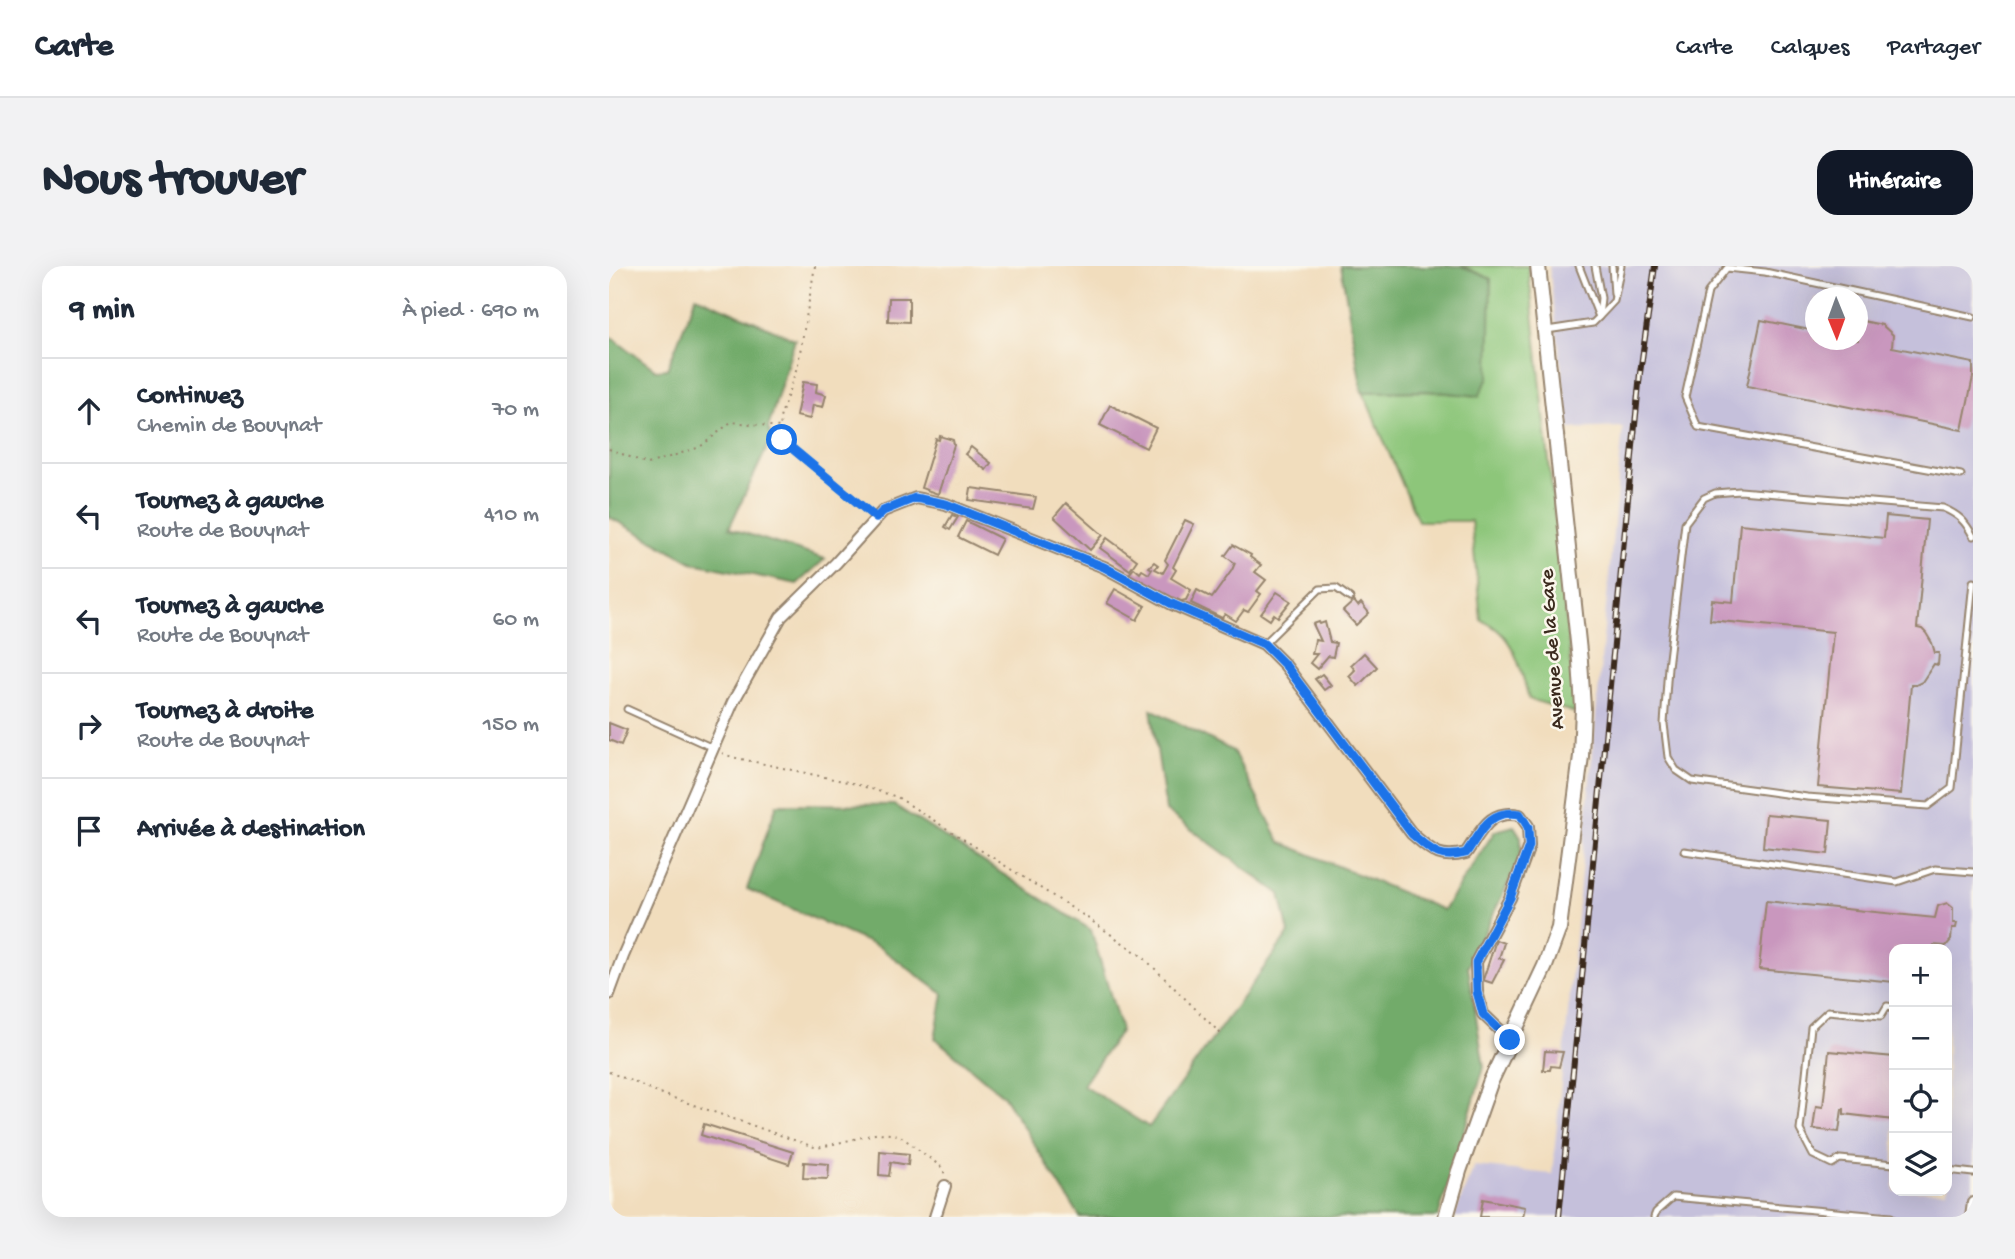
<!DOCTYPE html>
<html lang="fr">
<head>
<meta charset="utf-8">
<style>
	:root { --surface:#fff; --page:#f2f2f3; --text:#1f2937; --muted:#747a83; --line:#e0e1e3; --accent:#111827 }
	body { margin:0; font-family:"Gochi Hand",sans-serif; background:var(--page); color:var(--text) }
	.controls { position:absolute; right:21px; bottom:21px; display:grid; overflow:hidden; border-radius:14px; box-shadow:0 7px 28px #0002 }
	.controls button { width:63px; height:63px; display:grid; place-items:center; padding:0; border:0; border-bottom:2px solid var(--line); background:var(--surface); color:var(--text); font:35px sans-serif }
	.compass { position:absolute; left:1196px; top:21px; width:63px; height:63px; border-radius:50%; background:var(--surface); box-shadow:0 7px 28px #0002; rotate:179deg }
	.stop { position:absolute; width:21px; height:21px; margin:-16px; border:5px solid #1a73e8; border-radius:50%; background:#fff }
	.stop.end { background:#1a73e8; border-color:#fff; box-shadow:0 2px 7px #0008 }
	.list { margin:0; padding:0; list-style:none }
	h2 { display:flex; justify-content:space-between; align-items:center; height:91px; margin:0; padding:0 28px; font-size:30px }
	h2 small { font-size:23px; font-weight:400; color:var(--muted) }
	.list li { display:grid; grid-template-columns:46px 1fr auto; gap:21px; align-items:center; box-sizing:border-box; height:105px; padding:0 28px; border-top:2px solid var(--line) }
	.list b { display:block; font-size:26px; white-space:nowrap }
	.list p { margin:0; font-size:23px; white-space:nowrap; color:var(--muted) }
	.list em { font-size:23px; font-style:normal; color:var(--muted) }
	.icon { flex:none; width:38px; height:38px; fill:none; stroke:currentColor; stroke-width:2; stroke-linecap:round; stroke-linejoin:round }
	.map { position:relative; flex:none; width:1364px; height:951px; overflow:hidden; border-radius:21px }
	header { display:flex; align-items:center; gap:42px; box-sizing:border-box; height:98px; padding:0 35px; background:var(--surface); border-bottom:2px solid var(--line) }
	header strong { font-size:33px }
	nav { display:flex; gap:38px; margin-inline-start:auto; font-size:24px }
	.intro { display:flex; align-items:center; justify-content:space-between; box-sizing:border-box; height:168px; padding:0 42px }
	h1 { margin:0; font-size:49px }
	.button { padding:18px 32px; border-radius:21px; background:var(--accent); color:#fff; font-size:24px; font-weight:700 }
	main { display:flex; gap:42px; padding:0 42px }
	aside { flex:1; background:var(--surface); border-radius:21px; box-shadow:0 7px 28px #0002 }
	.map>svg:first-child { display:block }
	.industrial { fill:#c5c0db; fill-rule:evenodd }
	.green { fill:#8dc67a; stroke:#64784c; stroke-width:2 }
	.forest { fill:#72ab6a; stroke:#566a44; stroke-width:2 }
	.building { fill:#c997be }
	.lines { fill:none; stroke-linecap:round; stroke-linejoin:round }
	.service-casing { stroke:#96846e; stroke-width:9 }
	.minor-casing { stroke:#96846e; stroke-width:14 }
	.tertiary-casing { stroke:#96846e; stroke-width:18 }
	.path { stroke:#96846e; stroke-width:2; stroke-dasharray:2 5; stroke-linecap:butt }
	.service { stroke:#fff; stroke-width:5 }
	.minor { stroke:#fff; stroke-width:10 }
	.tertiary { stroke:#fff; stroke-width:14 }
	.rail-casing { stroke:#3b2a1e; stroke-width:6 }
	.rail { stroke:#fbf7ec; stroke-width:3.5; stroke-dasharray:10; stroke-linecap:butt }
	.route { stroke:#1a73e8; stroke-width:9 }
	.labels { text-anchor:middle; dominant-baseline:central; stroke-width:5; stroke-linejoin:round; paint-order:stroke }
	.street-label { font-size:21px; fill:#3b2a1e; stroke:#fbf7ec }
</style>
</head>
<body>
<header>
<strong>Carte</strong>
<nav><a>Carte</a><a>Calques</a><a>Partager</a></nav>
</header>
<div class="intro"><h1>Nous trouver</h1><a class="button">Itinéraire</a></div>
<main>
<aside>
<h2>9 min<small>À pied · 690 m</small></h2>
<ul class="list">
<li><svg class="icon" aria-label="ahead" viewBox="0 0 24 24"><path d="M12 20V5M6 11l6-6 6 6"/></svg><div><b>Continuez</b><p>Chemin de Bouynat</p></div><em>70 m</em></li>
<li><svg class="icon" aria-label="left" viewBox="0 0 24 24"><path d="M17 20v-9H6M10 6l-5 5 5 5"/></svg><div><b>Tournez à gauche</b><p>Route de Bouynat</p></div><em>410 m</em></li>
<li><svg class="icon" aria-label="left" viewBox="0 0 24 24"><path d="M17 20v-9H6M10 6l-5 5 5 5"/></svg><div><b>Tournez à gauche</b><p>Route de Bouynat</p></div><em>60 m</em></li>
<li><svg class="icon" aria-label="right" viewBox="0 0 24 24"><path d="M7 20v-9h11M14 6l5 5-5 5"/></svg><div><b>Tournez à droite</b><p>Route de Bouynat</p></div><em>150 m</em></li>
<li><svg class="icon" aria-label="arrive" viewBox="0 0 24 24"><path d="M6 21V4h12l-3 4 3 4H6"/></svg><div><b>Arrivée à destination</b></div></li>
</ul>
</aside>
<div class="map">
<svg width="1364" height="951" viewBox="0 0 1364 951">
	<rect width="100%" height="100%" fill="#fbf7ec"/>
	<filter id="ink" filterUnits="userSpaceOnUse"><feTurbulence type="fractalNoise" baseFrequency=".0143" numOctaves="2"/><feDisplacementMap in="SourceGraphic" scale="14" xChannelSelector="R" yChannelSelector="G"/><feConvolveMatrix kernelMatrix="1 2 1 2 8 2 1 2 1" color-interpolation-filters="sRGB"/></filter>
	<filter id="wash" filterUnits="userSpaceOnUse"><feTurbulence type="fractalNoise" baseFrequency=".00686" numOctaves="4" result="noise"/><feDisplacementMap in="SourceGraphic" scale="28" xChannelSelector="R" yChannelSelector="G"/><feGaussianBlur stdDeviation="1.57" result="paint"/><feColorMatrix in="noise" values="0 0 0 0 0 0 0 0 0 0 0 0 0 0 0 0 0 1.4 0 .05"/><feComposite in="paint" operator="in"/></filter>
	<g filter="url(#wash)">
		<rect width="100%" height="100%" fill="#f1ddbd"/>
		<path class="industrial" d="M 940,0 L 1364,0 L 1364,951 L 845,951 L 865,900 L 943,908 L 956,778 L 1014,161 L 960,163 ZM 1206,32 L 1248,32 L 1248,74 L 1206,74 ZM 1285,683 L 1338,683 L 1338,925 L 1285,925 Z"/>
		<path class="green" d="M 852,0 L 919,0 L 967,447 L 920,433 C 911,401 906,368 872,354 L 862,255 L 809,255 L 754,126 L 817,125 L 870,130 L 882,13 Z"/>
		<g class="forest">
			<polygon points="732,0 852,0 882,13 880,111 870,130 817,125 753,126"/>
			<polygon points="87,30 186,73 159,162 163,171 120,262 216,293 188,318 85,297 0,251 0,70 47,104 58,103"/>
			<polygon points="542,443 624,485 671,576 834,644 886,565 905,560 912,571 912,591 859,700 875,801 829,951 471,951 394,829 326,772 334,728 270,681 138,623 168,538 285,539 482,664 512,764 474,819 540,861 680,667 671,628 557,545"/>
		</g>
		<g id="blocks">
			<g class="building">
				<polygon points="280,32 300,32 300,56 279,55"/>
				<polygon points="1152,54 1206,65 1206,74 1249,74 1249,54 1273,59 1284,69 1283,81 1364,97 1364,111 1353,164 1138,120"/>
				<polygon points="194,116 208,118 207,126 217,129 214,141 204,139 201,153 187,150"/>
				<polygon points="501,139 547,162 537,182 491,159"/>
				<polygon points="331,170 344,174 345,179 329,228 312,222 327,173 330,174"/>
				<polygon points="362,181 382,197 377,204 356,188"/>
				<polygon points="362,222 427,231 424,243 360,234"/>
				<polygon points="457,237 494,269 481,284 445,251"/>
				<polygon points="343,249 349,251 341,264 336,261"/>
				<polygon points="1277,250 1318,254 1308,362 1313,363 1317,367 1323,377 1326,387 1330,387 1329,399 1325,398 1313,416 1307,419 1302,419 1292,528 1209,521 1224,366 1101,354 1103,334 1124,336 1131,258 1275,272"/>
				<polygon points="576,254 585,258 564,301 567,304 562,312 582,324 577,334 572,335 539,321 520,308 525,302 531,307 533,304 540,308 543,303 540,301 545,296 549,299 546,303 554,307 559,298 556,294"/>
				<polygon points="357,255 393,273 385,289 349,271"/>
				<polygon points="498,272 528,294 521,304 491,282"/>
				<polygon points="624,279 642,289 641,291 652,299 646,306 657,314 648,325 652,328 639,346 635,344 627,355 616,348 613,352 582,337 588,324 603,332 623,304 626,297 616,290"/>
				<polygon points="506,323 536,340 528,354 498,337"/>
				<polygon points="668,326 682,335 669,351 665,348 661,354 652,348"/>
				<polygon points="745,335 749,340 752,337 760,347 747,359 734,345"/>
				<polygon points="710,356 711,358 716,356 721,376 727,377 724,391 719,390 708,403 701,397 708,388 703,388 706,374 712,375 704,358"/>
				<polygon points="755,387 768,401 749,420 740,410 746,404 742,399"/>
				<polygon points="713,408 722,419 715,424 706,413"/>
				<polygon points="0,457 18,464 12,479 0,474"/>
				<polygon points="1157,548 1222,554 1219,588 1154,581"/>
				<polygon points="1157,635 1326,652 1329,640 1338,637 1344,642 1344,657 1348,657 1347,662 1343,662 1342,674 1337,680 1325,679 1324,683 1285,683 1285,716 1150,703"/>
				<polygon points="887,674 895,677 890,692 895,694 883,717 874,714"/>
				<polygon points="936,785 954,786 950,801 942,800 941,804 934,804"/>
				<polygon points="1220,785 1285,791 1285,854 1235,848 1235,843 1233,843 1230,866 1204,863 1207,840 1214,841"/>
				<polygon points="95,858 184,886 180,898 92,869"/>
				<polygon points="271,885 300,888 299,899 282,896 280,910 270,909"/>
				<polygon points="195,896 220,898 219,913 194,912"/>
				<polygon points="874,933 916,941 914,951 871,951"/>
			</g>
		</g>
	</g>
	<g filter="url(#ink)">
		<use href="#blocks" fill-opacity="0" stroke="#96846e" stroke-width="2"/>
		<g class="lines">
			<defs>
				<g id="service">
					<polyline points="970,0 990,51 1005,35 1012,0"/>
					<polyline points="1003,0 1005,28"/>
					<polyline points="938,64 984,57 990,51 992,32 986,0"/>
					<polyline points="1352,209 1089,161 1076,131 1099,26 1118,2 1156,6 1364,51"/>
					<path d="M 1364,270 C 1356,255 1350,249 1334,242 L 1131,225 L 1106,227 L 1095,232 L 1076,257 L 1059,401 L 1055,458 L 1059,491 L 1067,504 L 1083,515 L 1198,531 L 1319,540 L 1343,522 L 1364,316"/>
					<polyline points="655,378 711,323 727,322 741,332"/>
					<polyline points="18,443 104,482"/>
					<polyline points="1075,585 1288,616 1326,603 1364,606"/>
					<polyline points="1285,741 1278,740 1272,750 1219,745 1202,761 1191,864 1204,889 1223,898 1231,893 1285,898"/>
					<polyline points="1338,904 1364,907"/>
					<polyline points="1045,951 1047,946 1064,931 1282,951"/>
				</g>
				<g id="minor">
					<path d="M 0,728 L 14,690 L 124,436 L 172,351 L 227,297 L 274,245 L 307,232 L 337,238 L 495,301 L 563,338 L 655,378 L 676,399 L 803,568 C 823,585 830,594 857,587 C 873,564 880,543 911,549 L 919,560 L 920,580 L 901,632 L 867,696 L 868,726 L 874,748 L 901,774"/>
					<polyline points="326,951 336,920"/>
					<polyline points="1362,951 1364,937"/>
				</g>
				<polyline id="tertiary" points="837,951 850,905 881,817 936,700 950,662 972,490 974,442 971,395 929,0"/>
			</defs>
			<use href="#service" class="service-casing"/>
			<use href="#minor" class="minor-casing"/>
			<use href="#tertiary" class="tertiary-casing"/>
			<g class="path">
				<polyline points="206,0 189,98 171,152 173,174 259,244"/>
				<polyline points="0,183 39,198 91,181 122,156 171,161"/>
				<polyline points="113,487 123,491 243,517 288,531 477,651 534,691 612,768"/>
				<polyline points="0,806 56,829 208,882 270,867 290,869 335,903 335,908"/>
			</g>
			<use href="#service" class="service"/>
			<use href="#minor" class="minor"/>
			<use href="#tertiary" class="tertiary"/>
			<defs>
				<polyline id="rail" points="950,951 1031,107 1046,0"/>
			</defs>
			<use href="#rail" class="rail-casing"/>
			<use href="#rail" class="rail"/>
		</g>
	</g>
	<g class="lines" filter="url(#ink)">
		<path class="route" d="M 173,174 L 267,252 L 274,245 L 306,232 L 337,238 L 495,301 L 563,338 L 655,378 L 677,400 L 803,568 C 823,585 830,594 857,587 C 873,564 880,543 911,548 L 919,561 L 920,580 L 901,632 L 867,696 L 868,726 L 874,748 L 901,774"/>
	</g>
	<g class="labels">
		<g class="street-label">
			<text transform="translate(945 383) rotate(-94)">Avenue de la Gare</text>
		</g>
	</g>
</svg>
<div class="controls">
<button>+</button>
<button>−</button>
<button><svg class="icon" aria-label="locate" viewBox="0 0 24 24"><circle cx="12" cy="12" r="6"/><path d="M12 2v4M12 18v4M2 12h4M18 12h4"/></svg></button>
<button><svg class="icon" aria-label="layers" viewBox="0 0 24 24"><path d="M12 4l9 5-9 5-9-5zM3 14l9 5 9-5"/></svg></button>
</div>
<svg class="compass" viewBox="-18 -18 36 36"><path d="M0-13l5 13h-10z" fill="#e53935"/><path d="M0 13l5-13h-10z" fill="#747a83"/></svg>
<div class="stop" style="left:173px;top:174px"></div>
<div class="stop end" style="left:901px;top:774px"></div>
</div>
</main>
</body>
</html>
